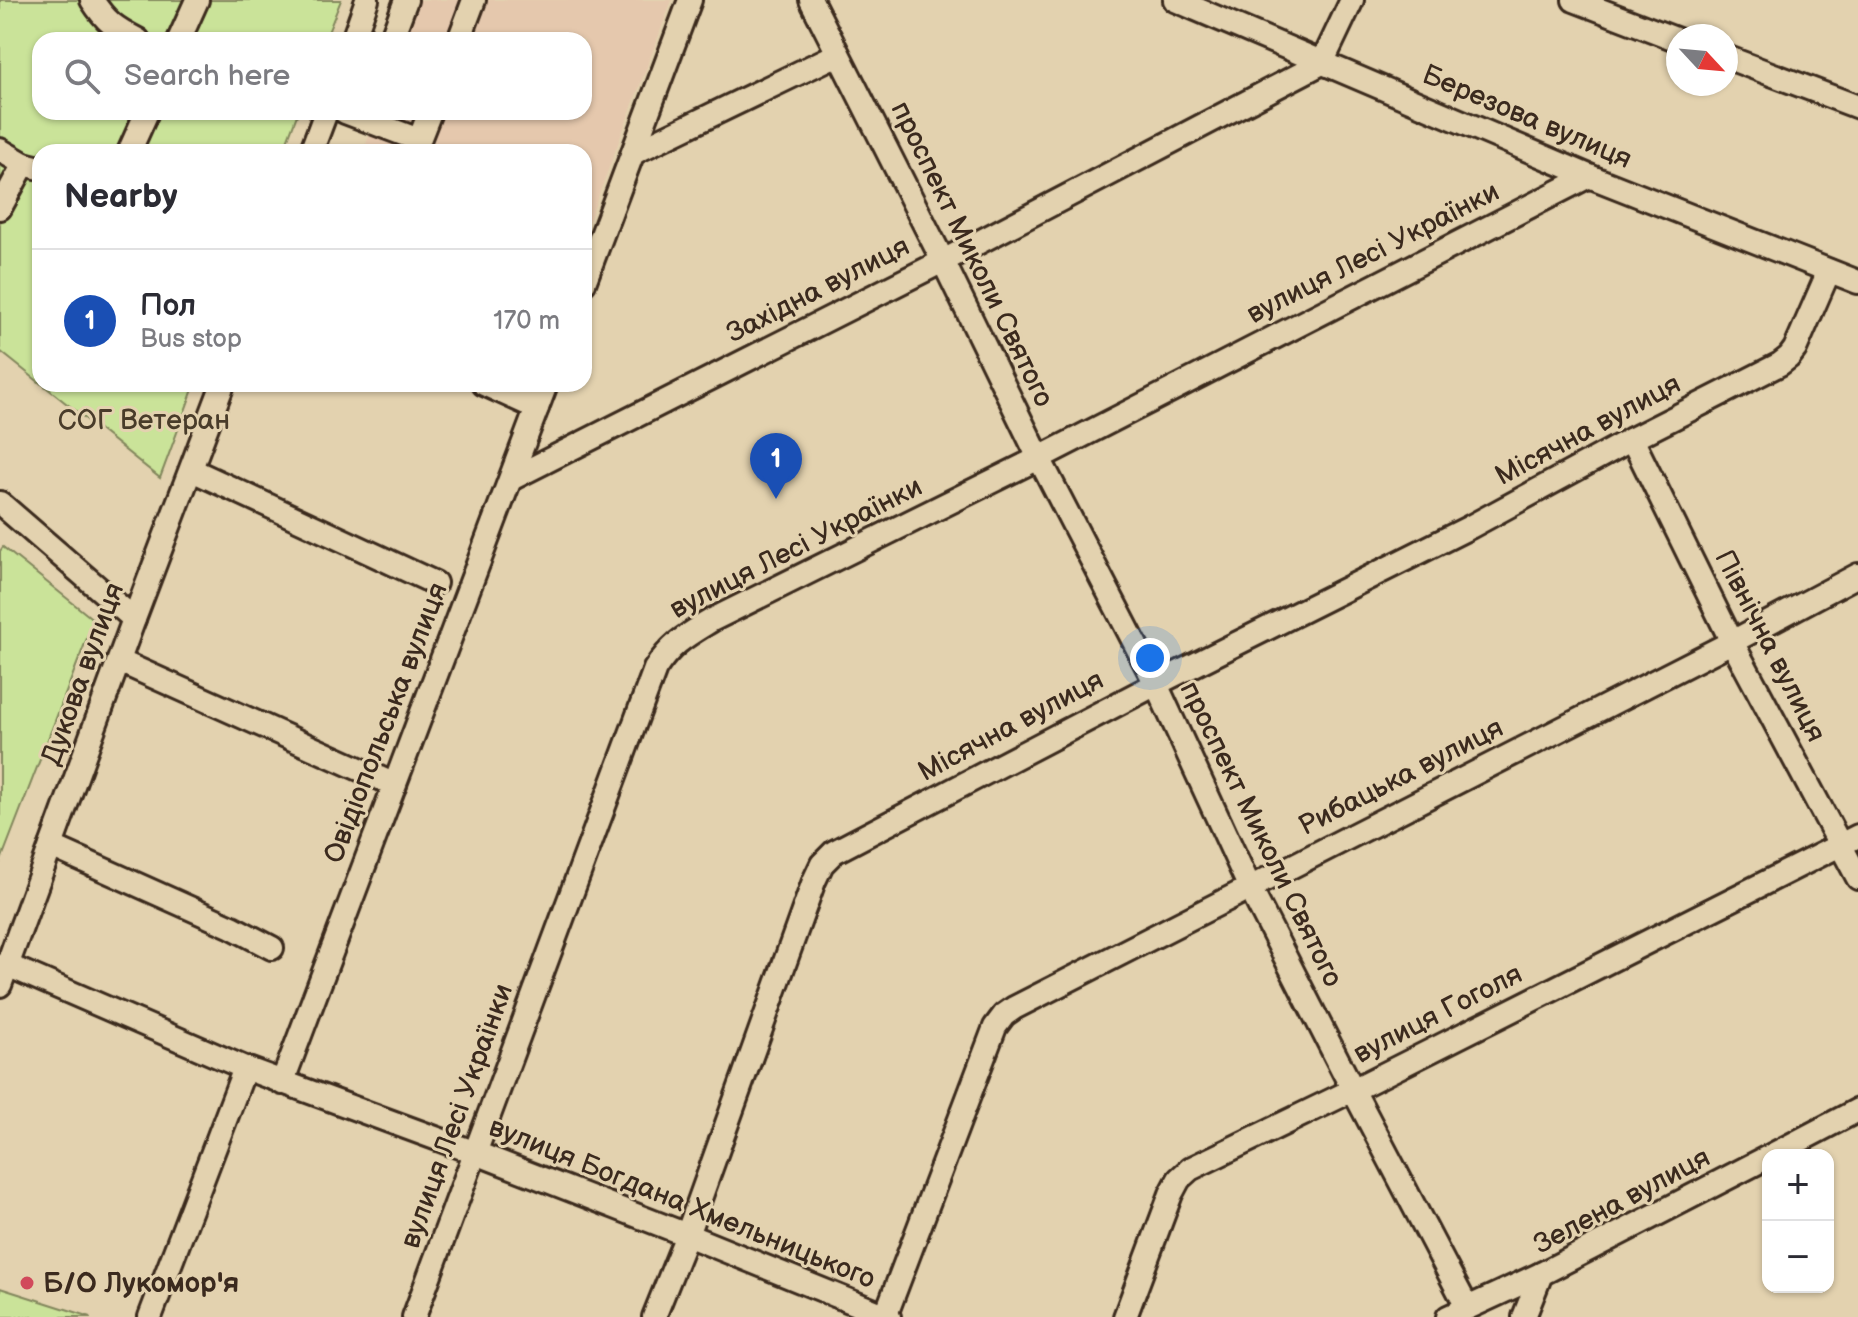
<!DOCTYPE html>
<html lang="en">
<head>
<meta charset="utf-8">
<style>
	:root { --surface:#fff; --page:#f2f2f3; --text:#2b2b33; --muted:#7c7c81; --line:#e1e1e2; --accent:#7c3aed }
	body { margin:0; font-family:"Balsamiq Sans",sans-serif; background:var(--page); color:var(--text) }
	.controls { position:absolute; right:24px; bottom:24px; display:grid; overflow:hidden; border-radius:16px; box-shadow:0 2px 6px #0004 }
	.controls button { width:72px; height:72px; display:grid; place-items:center; padding:0; border:0; border-bottom:2px solid var(--line); background:var(--surface); color:var(--text); font:40px sans-serif }
	.compass { position:absolute; left:1666px; top:24px; width:72px; height:72px; border-radius:50%; background:var(--surface); box-shadow:0 2px 6px #0004; rotate:116deg }
	.you { position:absolute; left:1150px; top:658px; width:28px; height:28px; margin:-20px; border:6px solid #fff; border-radius:50%; background:#1a73e8; box-shadow:0 0 0 12px #1a73e833 }
	.badge { display:grid; place-items:center; width:52px; height:52px; border-radius:50%; background:var(--accent); color:#fff; font-size:26px; font-weight:700 }
	.pin { position:absolute; translate:-50% -66px; filter:drop-shadow(0 2px 4px #0008) }
	.pin::after { content:''; position:absolute; top:42px; width:28px; height:24px; background:inherit; clip-path:polygon(0 0,100% 0,50% 100%) }
	.list { margin:0; padding:0; list-style:none }
	h2 { display:flex; justify-content:space-between; align-items:center; height:104px; margin:0; padding:0 32px; font-size:34px }
	h2 small { font-size:26px; font-weight:400; color:var(--muted) }
	.list li { display:grid; grid-template-columns:52px 1fr auto; gap:24px; align-items:center; box-sizing:border-box; height:144px; padding:0 32px; border-top:2px solid var(--line) }
	.list b { display:block; font-size:30px; white-space:nowrap }
	.list p { margin:0; font-size:26px; white-space:nowrap; color:var(--muted) }
	.list em { font-size:26px; font-style:normal; color:var(--muted) }
	.icon { flex:none; width:44px; height:44px; fill:none; stroke:currentColor; stroke-width:2; stroke-linecap:round; stroke-linejoin:round }
	.map { position:relative; flex:none; width:1858px; height:1317px; overflow:hidden }
	.search { position:absolute; background:var(--surface); box-shadow:0 2px 6px #0004; left:32px; top:32px; width:560px; height:88px; display:flex; align-items:center; gap:20px; box-sizing:border-box; padding:0 28px; border-radius:24px; color:var(--muted); font-size:30px }
	.panel { position:absolute; background:var(--surface); box-shadow:0 2px 6px #0004; left:32px; top:144px; width:560px; height:248px; border-radius:24px }
	.map>svg:first-child { display:block }
	.built { fill:#e5c8ad }
	.green { fill:#cae399; stroke:#82865c; stroke-width:2 }
	.lines { fill:none; stroke-linecap:round; stroke-linejoin:round }
	.minor-casing { stroke:#3b2a1e; stroke-width:28 }
	.minor { stroke:#e3d2af; stroke-width:22 }
	.poi-dot { fill:#d1495b; stroke:#e3d2af; stroke-width:3 }
	.labels { text-anchor:middle; dominant-baseline:central; stroke-width:6; stroke-linejoin:round; paint-order:stroke }
	.street-label { font-size:28px; fill:#3b2a1e; stroke:#e3d2af }
	.park-label { font-size:28px; fill:#493c2a; stroke:#e3d2af }
	.poi-label { font-size:28px; font-weight:bold; fill:#3b2a1e; stroke:#e3d2af; text-anchor:start }
</style>
</head>
<body>
<div class="map">
<svg width="1858" height="1317" viewBox="0 0 1858 1317">
	<rect width="100%" height="100%" fill="#e3d2af"/>
	<filter id="ink" filterUnits="userSpaceOnUse"><feTurbulence type="fractalNoise" baseFrequency=".0125" numOctaves="2"/><feDisplacementMap in="SourceGraphic" scale="16" xChannelSelector="R" yChannelSelector="G"/><feConvolveMatrix kernelMatrix="1 2 1 2 8 2 1 2 1" color-interpolation-filters="sRGB"/></filter>
	<g filter="url(#ink)">
		<polygon class="built" points="420,0 672,0 584,234 584,152 363,152 378,112 584,112 584,40 405,40"/>
		<g class="green">
			<polygon points="0,0 341,0 325,40 40,40 40,112 298,112 283,152 40,152 40,383 0,351"/>
			<polygon points="42,384 195,384 160,478"/>
			<polygon points="3,547 94,620 0,863 0,551"/>
			<polygon points="0,1288 91,1317 0,1317"/>
		</g>
		<g class="lines">
			<defs>
				<g id="minor">
					<path d="M 92,0 C 106,22 115,28 138,40"/>
					<polyline points="811,0 943,261 1039,458 1156,684 1250,888 1353,1090 1467,1307"/>
					<polyline points="1175,0 1589,176 1858,282"/>
					<polyline points="1574,0 1678,40"/>
					<polyline points="179,40 197,0"/>
					<polyline points="353,40 367,0"/>
					<polyline points="391,40 406,0"/>
					<polyline points="459,40 474,0"/>
					<polyline points="1726,57 1858,107"/>
					<polyline points="345,112 419,140 430,112"/>
					<polyline points="0,150 24,164 40,168"/>
					<polyline points="129,152 147,112"/>
					<polyline points="311,152 326,112"/>
					<polyline points="633,153 838,54"/>
					<polyline points="0,208 24,164"/>
					<polyline points="584,283 690,0"/>
					<polyline points="484,384 537,408"/>
					<polyline points="1632,439 1732,642 1858,878"/>
					<polyline points="192,470 435,583"/>
					<polyline points="511,479 943,261 1322,63 1352,0"/>
					<polyline points="0,503 134,619"/>
					<polyline points="119,661 395,785"/>
					<polyline points="51,846 232,927 272,948"/>
					<polyline points="7,965 245,1068 476,1153 687,1235 889,1317"/>
					<polyline points="0,985 134,619 223,384"/>
					<polyline points="282,1083 546,384"/>
					<polyline points="1772,1155 1858,1110"/>
					<polyline points="150,1317 245,1068"/>
					<path d="M 414,1317 L 655,669 C 672,643 686,636 712,620 L 1039,458 L 1589,176"/>
					<polyline points="654,1317 687,1235 814,881 822,864 834,852 1156,684 1470,527 1632,439 1780,364 1789,357 1795,349 1829,271"/>
					<polyline points="885,1317 995,1027 1004,1015 1014,1008 1732,642 1858,575"/>
					<polyline points="1125,1317 1171,1194 1179,1179 1190,1169 1353,1090 1858,836"/>
					<polyline points="1448,1317 1541,1274"/>
					<polyline points="1524,1317 1541,1274 1768,1157"/>
				</g>
			</defs>
			<use href="#minor" class="minor-casing"/>
			<use href="#minor" class="minor"/>
		</g>
	</g>
	<circle class="poi-dot" cx="27" cy="1283" r="8"/>
	<g class="labels">
		<g class="street-label">
			<text transform="translate(1527 117) rotate(23)">Березова вулиця</text>
			<text transform="translate(1373 253) rotate(-27)">вулиця Лесі Українки</text>
			<text transform="translate(972 254) rotate(64)">проспект Миколи Святого</text>
			<text transform="translate(818 290) rotate(-27)">Західна вулиця</text>
			<text transform="translate(1588 430) rotate(-28)">Місячна вулиця</text>
			<text transform="translate(796 548) rotate(-27)">вулиця Лесі Українки</text>
			<text transform="translate(1770 646) rotate(63)">Північна вулиця</text>
			<text transform="translate(83 674) rotate(-70)">Дукова вулиця</text>
			<text transform="translate(386 723) rotate(-69)">Овідіопольська вулиця</text>
			<text transform="translate(1011 726) rotate(-28)">Місячна вулиця</text>
			<text transform="translate(1401 777) rotate(-27)">Рибацька вулиця</text>
			<text transform="translate(1261 834) rotate(64)">проспект Миколи Святого</text>
			<text transform="translate(1438 1014) rotate(-27)">вулиця Гоголя</text>
			<text transform="translate(457 1116) rotate(-70)">вулиця Лесі Українки</text>
			<text transform="translate(1622 1201) rotate(-28)">Зелена вулиця</text>
			<text transform="translate(682 1203) rotate(22)">вулиця Богдана Хмельницького</text>
		</g>
		<g class="park-label">
			<text x="144" y="420">СОГ Ветеран</text>
		</g>
		<g class="poi-label">
			<text x="43" y="1283">Б/О Лукомор'я</text>
		</g>
	</g>
</svg>
<div class="controls">
<button>+</button>
<button>−</button>
</div>
<svg class="compass" viewBox="-18 -18 36 36"><path d="M0-13l5 13h-10z" fill="#e53935"/><path d="M0 13l5-13h-10z" fill="#7c7c81"/></svg>
<div class="you"></div>
<div class="pin badge" style="left:776px;top:499px;background:#1a4fb4">1</div>
<div class="search"><svg class="icon" aria-label="search" viewBox="0 0 24 24"><circle cx="10" cy="10" r="6"/><path d="M15 15l6 6"/></svg>Search here</div>
<section class="panel">
<h2>Nearby<small></small></h2>
<ul class="list">
<li><span class="badge" style="background:#1a4fb4">1</span><div><b>Пол</b><p>Bus stop</p></div><em>170 m</em></li>
</ul>
</section>
</div>
</body>
</html>
